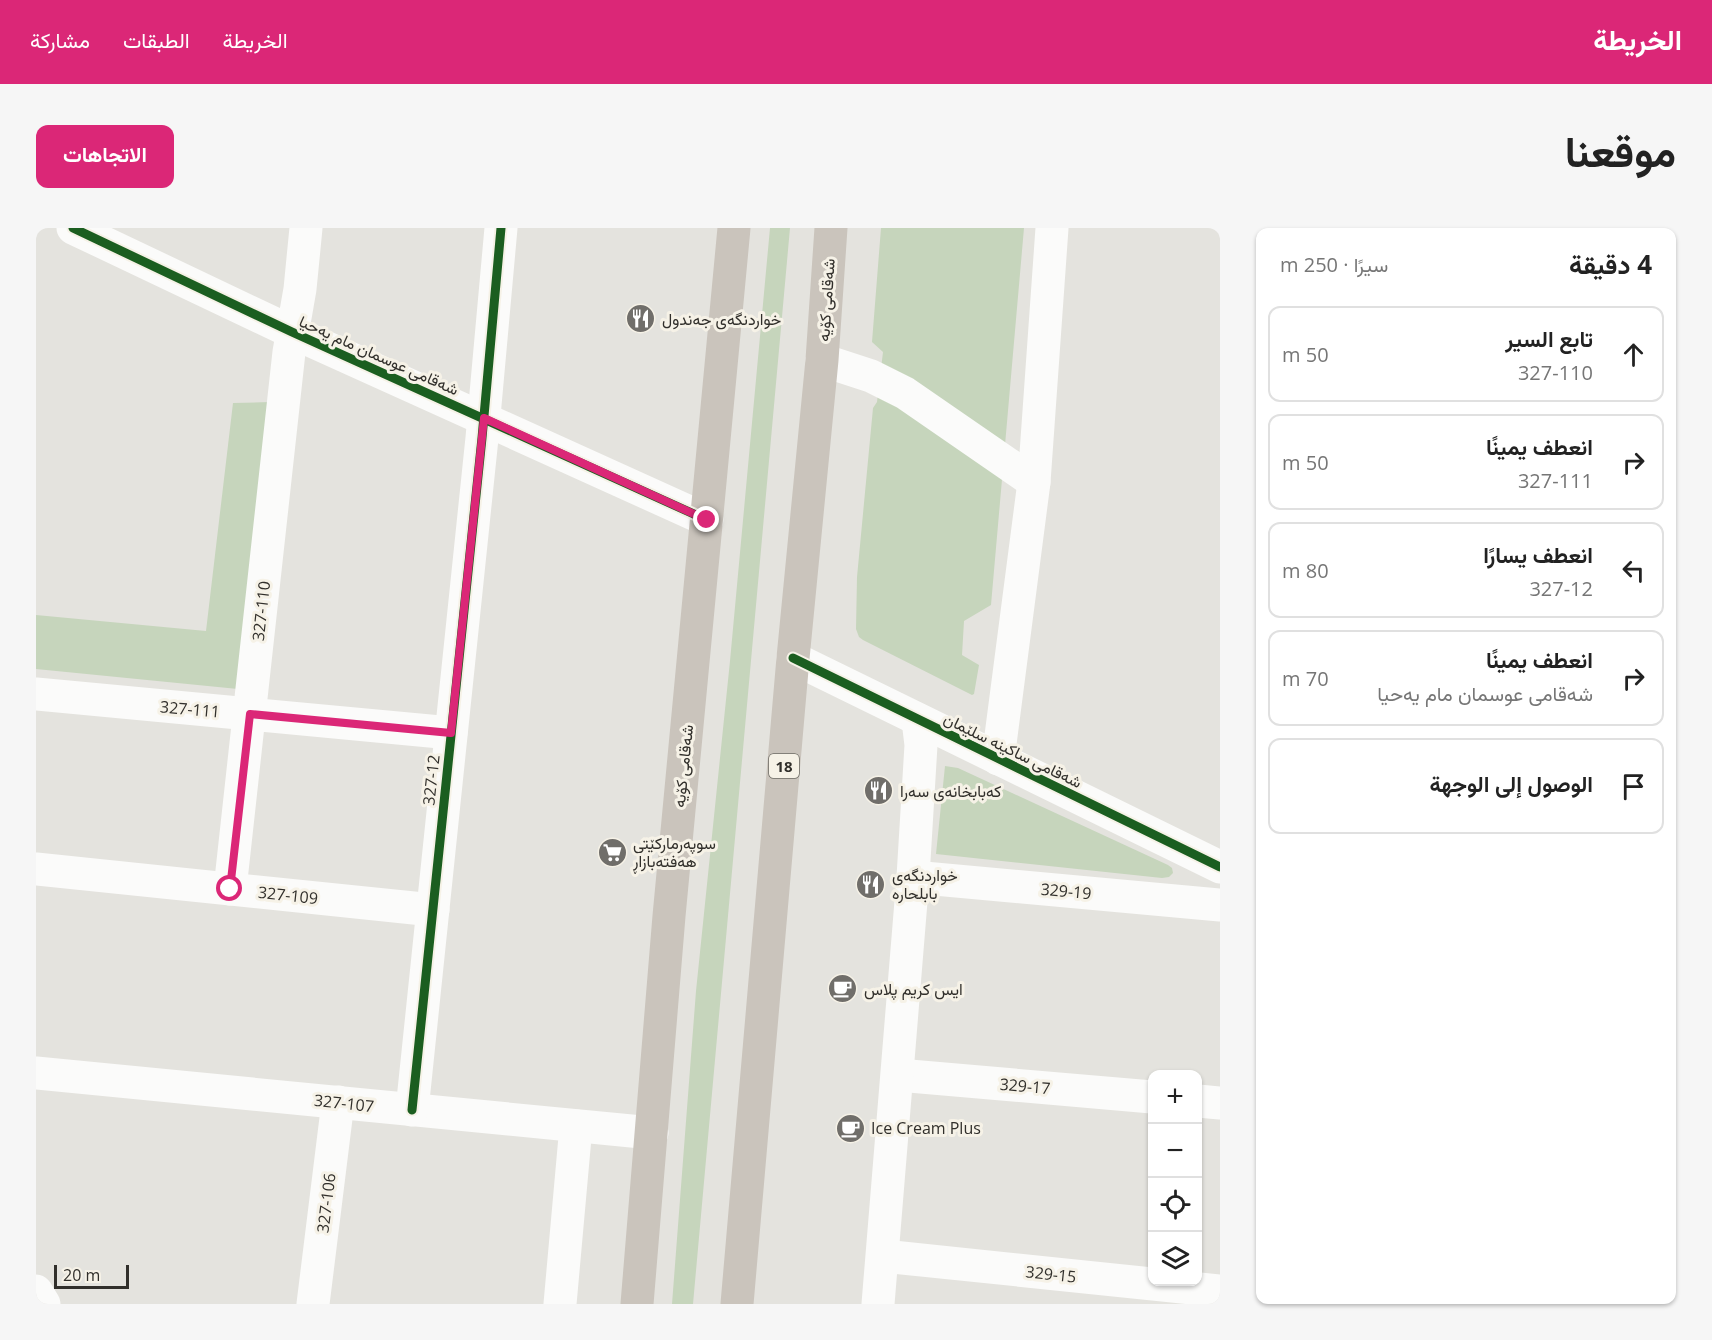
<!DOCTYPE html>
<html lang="ar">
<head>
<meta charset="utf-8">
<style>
	:root { --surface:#fff; --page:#f6f6f6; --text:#222; --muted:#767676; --line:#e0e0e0; --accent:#db2777 }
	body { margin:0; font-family:"Open Sans",Vazirmatn,sans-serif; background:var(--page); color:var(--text); direction:rtl }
	.controls { position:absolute; right:18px; bottom:18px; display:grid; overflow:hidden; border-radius:12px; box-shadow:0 2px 4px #0004 }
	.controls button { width:54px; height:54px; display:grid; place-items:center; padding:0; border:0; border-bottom:2px solid var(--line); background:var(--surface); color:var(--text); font:30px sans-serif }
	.scale { position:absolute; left:18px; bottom:15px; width:75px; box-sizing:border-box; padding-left:6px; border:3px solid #312f2b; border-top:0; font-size:16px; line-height:21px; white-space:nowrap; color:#312f2b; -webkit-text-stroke:4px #f6f2e7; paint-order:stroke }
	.stop { position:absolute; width:18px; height:18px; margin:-14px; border:4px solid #db2777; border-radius:50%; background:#fff }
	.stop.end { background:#db2777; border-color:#fff; box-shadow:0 2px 6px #0008 }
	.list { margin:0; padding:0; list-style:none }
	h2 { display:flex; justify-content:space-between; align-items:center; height:78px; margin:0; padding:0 24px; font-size:26px }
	h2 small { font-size:20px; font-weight:400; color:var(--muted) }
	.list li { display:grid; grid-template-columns:39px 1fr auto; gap:18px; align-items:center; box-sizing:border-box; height:96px; margin:0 12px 12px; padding:0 12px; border:2px solid var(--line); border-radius:12px }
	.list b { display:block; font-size:22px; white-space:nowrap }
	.list p { margin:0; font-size:20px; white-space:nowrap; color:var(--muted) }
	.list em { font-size:20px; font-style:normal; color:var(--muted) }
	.icon { flex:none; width:33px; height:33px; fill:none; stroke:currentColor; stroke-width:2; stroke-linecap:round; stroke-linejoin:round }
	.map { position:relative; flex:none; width:1184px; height:1076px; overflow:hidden; direction:ltr; border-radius:12px }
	header { display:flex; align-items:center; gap:36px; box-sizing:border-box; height:84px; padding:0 30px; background:var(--accent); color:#fff }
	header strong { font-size:28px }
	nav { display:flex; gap:33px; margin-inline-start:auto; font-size:21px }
	.intro { display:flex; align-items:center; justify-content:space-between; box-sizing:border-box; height:144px; padding:0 36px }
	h1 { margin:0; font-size:42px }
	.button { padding:15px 27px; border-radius:12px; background:var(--accent); color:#fff; font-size:21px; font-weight:700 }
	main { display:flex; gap:36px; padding:0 36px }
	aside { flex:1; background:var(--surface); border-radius:12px; box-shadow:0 2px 4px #0004 }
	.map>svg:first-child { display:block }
	.green { fill:#c6d5bc }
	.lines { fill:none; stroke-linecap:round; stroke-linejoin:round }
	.minor { stroke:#fbfbfa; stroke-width:33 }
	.highway { stroke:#cac4bc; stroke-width:33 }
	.cycleway-casing { stroke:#f6f2e7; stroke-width:13 }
	.cycleway { stroke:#1b5e20; stroke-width:9 }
	.route { stroke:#db2777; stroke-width:8 }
	.labels { text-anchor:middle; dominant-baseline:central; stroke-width:6; stroke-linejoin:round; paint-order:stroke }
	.shield { fill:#f6f2e7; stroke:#6c6a63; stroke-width:1.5 }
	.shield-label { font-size:15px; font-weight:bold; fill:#312f2b }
	.street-label { font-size:16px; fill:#312f2b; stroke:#f6f2e7 }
	.poi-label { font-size:16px; fill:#312f2b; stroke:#f6f2e7; text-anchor:start }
</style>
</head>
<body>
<header>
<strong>الخريطة</strong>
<nav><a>الخريطة</a><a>الطبقات</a><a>مشاركة</a></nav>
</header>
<div class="intro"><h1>موقعنا</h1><a class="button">الاتجاهات</a></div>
<main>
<aside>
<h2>4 دقيقة<small>سيرًا · 250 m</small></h2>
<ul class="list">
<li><svg class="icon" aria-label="ahead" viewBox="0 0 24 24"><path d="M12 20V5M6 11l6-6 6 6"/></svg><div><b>تابع السير</b><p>327-110</p></div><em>50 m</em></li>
<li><svg class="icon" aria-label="right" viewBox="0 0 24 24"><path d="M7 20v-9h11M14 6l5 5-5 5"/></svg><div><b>انعطف يمينًا</b><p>327-111</p></div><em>50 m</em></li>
<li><svg class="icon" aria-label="left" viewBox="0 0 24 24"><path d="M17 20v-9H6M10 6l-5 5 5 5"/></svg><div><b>انعطف يسارًا</b><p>327-12</p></div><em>80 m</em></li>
<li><svg class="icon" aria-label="right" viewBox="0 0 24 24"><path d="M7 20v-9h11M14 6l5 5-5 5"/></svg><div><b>انعطف يمينًا</b><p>شەقامی عوسمان مام یەحیا</p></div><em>70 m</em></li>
<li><svg class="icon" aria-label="arrive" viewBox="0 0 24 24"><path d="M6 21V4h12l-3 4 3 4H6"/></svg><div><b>الوصول إلى الوجهة</b></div></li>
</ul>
</aside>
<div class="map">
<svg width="1184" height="1076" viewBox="0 0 1184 1076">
	<rect width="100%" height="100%" fill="#e4e3de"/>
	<g class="green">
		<polygon points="734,0 754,0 657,1076 636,1076 660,763 694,433"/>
		<polygon points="845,0 988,0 955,377 928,393 926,427 943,437 938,466 936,467 827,412 823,409 820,401 821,349 837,180 841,174 847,124 836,114"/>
		<polygon points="234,174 202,461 0,441 0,387 170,403 197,175"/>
		<polygon points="909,538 922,540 1132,637 1136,640 1137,645 1133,649 1126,650 900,626"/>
	</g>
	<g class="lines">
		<g class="minor">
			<polyline points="37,0 256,104 671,292"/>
			<polyline points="786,132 835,148 869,165 998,254"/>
			<polyline points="757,430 1184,639"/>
			<polyline points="0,466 415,505"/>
			<polyline points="962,531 998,254 1016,0"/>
			<polyline points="0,641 397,682"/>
			<polyline points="877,649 1184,677"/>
			<polyline points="194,661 253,124 264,61 270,0"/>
			<polyline points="0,845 616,905"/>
			<polyline points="862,847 1116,869"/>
			<polyline points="1162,873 1184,875"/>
			<polyline points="376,882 446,210 465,0"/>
			<polyline points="847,1028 1184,1063"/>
			<polyline points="0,1063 8,1076"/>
			<polyline points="277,1076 302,874"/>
			<polyline points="524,1076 540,898"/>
			<polyline points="842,1076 877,649 885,517 882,492"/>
		</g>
		<g class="highway">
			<polyline points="601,1076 633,688 698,0"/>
			<polyline points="701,1076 757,430 786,132 795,0"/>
		</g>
		<defs>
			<g id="cycleway">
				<polyline points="37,0 256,104 671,292"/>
				<polyline points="757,430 1184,639"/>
				<polyline points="376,882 446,210 465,0"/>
			</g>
		</defs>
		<use href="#cycleway" class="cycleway-casing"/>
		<use href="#cycleway" class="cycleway"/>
	</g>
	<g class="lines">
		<polyline class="route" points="194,661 214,486 415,505 448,190 671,292"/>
	</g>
	<defs>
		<symbol id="restaurant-disc" viewBox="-11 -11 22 22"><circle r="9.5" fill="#706e6a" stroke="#f6f2e7"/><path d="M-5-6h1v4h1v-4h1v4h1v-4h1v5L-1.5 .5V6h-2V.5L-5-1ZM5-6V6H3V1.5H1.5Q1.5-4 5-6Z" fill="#fff"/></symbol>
		<symbol id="supermarket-disc" viewBox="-11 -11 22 22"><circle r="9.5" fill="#706e6a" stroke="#f6f2e7"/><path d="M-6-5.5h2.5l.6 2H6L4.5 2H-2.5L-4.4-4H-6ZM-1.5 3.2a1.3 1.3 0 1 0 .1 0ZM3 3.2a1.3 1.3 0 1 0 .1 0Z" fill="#fff"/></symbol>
		<symbol id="cafe-disc" viewBox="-11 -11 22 22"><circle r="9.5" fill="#706e6a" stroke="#f6f2e7"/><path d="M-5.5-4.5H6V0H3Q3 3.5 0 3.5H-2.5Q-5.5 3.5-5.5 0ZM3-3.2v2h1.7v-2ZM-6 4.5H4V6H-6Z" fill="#fff"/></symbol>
	</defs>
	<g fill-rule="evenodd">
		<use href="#restaurant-disc" x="588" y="74" width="33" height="33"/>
		<use href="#restaurant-disc" x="826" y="546" width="33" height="33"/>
		<use href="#supermarket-disc" x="560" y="608" width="33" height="33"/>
		<use href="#restaurant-disc" x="818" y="640" width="33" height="33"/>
		<use href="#cafe-disc" x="790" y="744" width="33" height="33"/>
		<use href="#cafe-disc" x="798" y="884" width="33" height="33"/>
	</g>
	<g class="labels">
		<rect class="shield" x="733" y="526" width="30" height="24" rx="4.5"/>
		<g class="shield-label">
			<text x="748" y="538">18</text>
		</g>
		<g class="street-label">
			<text transform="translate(790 72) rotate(-86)">شەقامی کۆیە</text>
			<text transform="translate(343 127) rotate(24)">شەقامی عوسمان مام یەحیا</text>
			<text transform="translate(225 383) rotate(-84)">327-110</text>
			<text transform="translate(154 481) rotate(5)">327-111</text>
			<text transform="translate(977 522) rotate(26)">شەقامی ساکینە سلێمان</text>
			<text transform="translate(647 538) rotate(-84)">شەقامی کۆیە</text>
			<text transform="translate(395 552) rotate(-84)">327-12</text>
			<text transform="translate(1030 663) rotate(5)">329-19</text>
			<text transform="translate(252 667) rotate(6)">327-109</text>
			<text transform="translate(989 858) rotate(5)">329-17</text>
			<text transform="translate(308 875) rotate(6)">327-107</text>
			<text transform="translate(290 975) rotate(-83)">327-106</text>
			<text transform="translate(1015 1046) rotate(6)">329-15</text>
		</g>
		<g class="poi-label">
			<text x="626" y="91">خواردنگەی جەندول</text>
			<text x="864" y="563">کەبابخانەی سەرا</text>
			<text x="597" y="615">سوپەرمارکێتی<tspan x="597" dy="18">هەفتەبازاڕ</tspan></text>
			<text x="856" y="647">خواردنگەی<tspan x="856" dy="18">بابلحارە</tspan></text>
			<text x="828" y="761">ايس كريم پلاس</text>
			<text x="835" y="900">Ice Cream Plus</text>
		</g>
	</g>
</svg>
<div class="controls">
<button>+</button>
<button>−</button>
<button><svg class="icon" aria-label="locate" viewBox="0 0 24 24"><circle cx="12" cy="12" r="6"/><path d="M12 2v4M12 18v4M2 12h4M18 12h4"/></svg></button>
<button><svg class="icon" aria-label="layers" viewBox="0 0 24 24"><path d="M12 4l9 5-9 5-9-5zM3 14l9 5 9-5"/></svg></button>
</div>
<div class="scale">20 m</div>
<div class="stop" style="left:194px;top:661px"></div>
<div class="stop end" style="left:671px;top:292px"></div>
</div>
</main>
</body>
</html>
